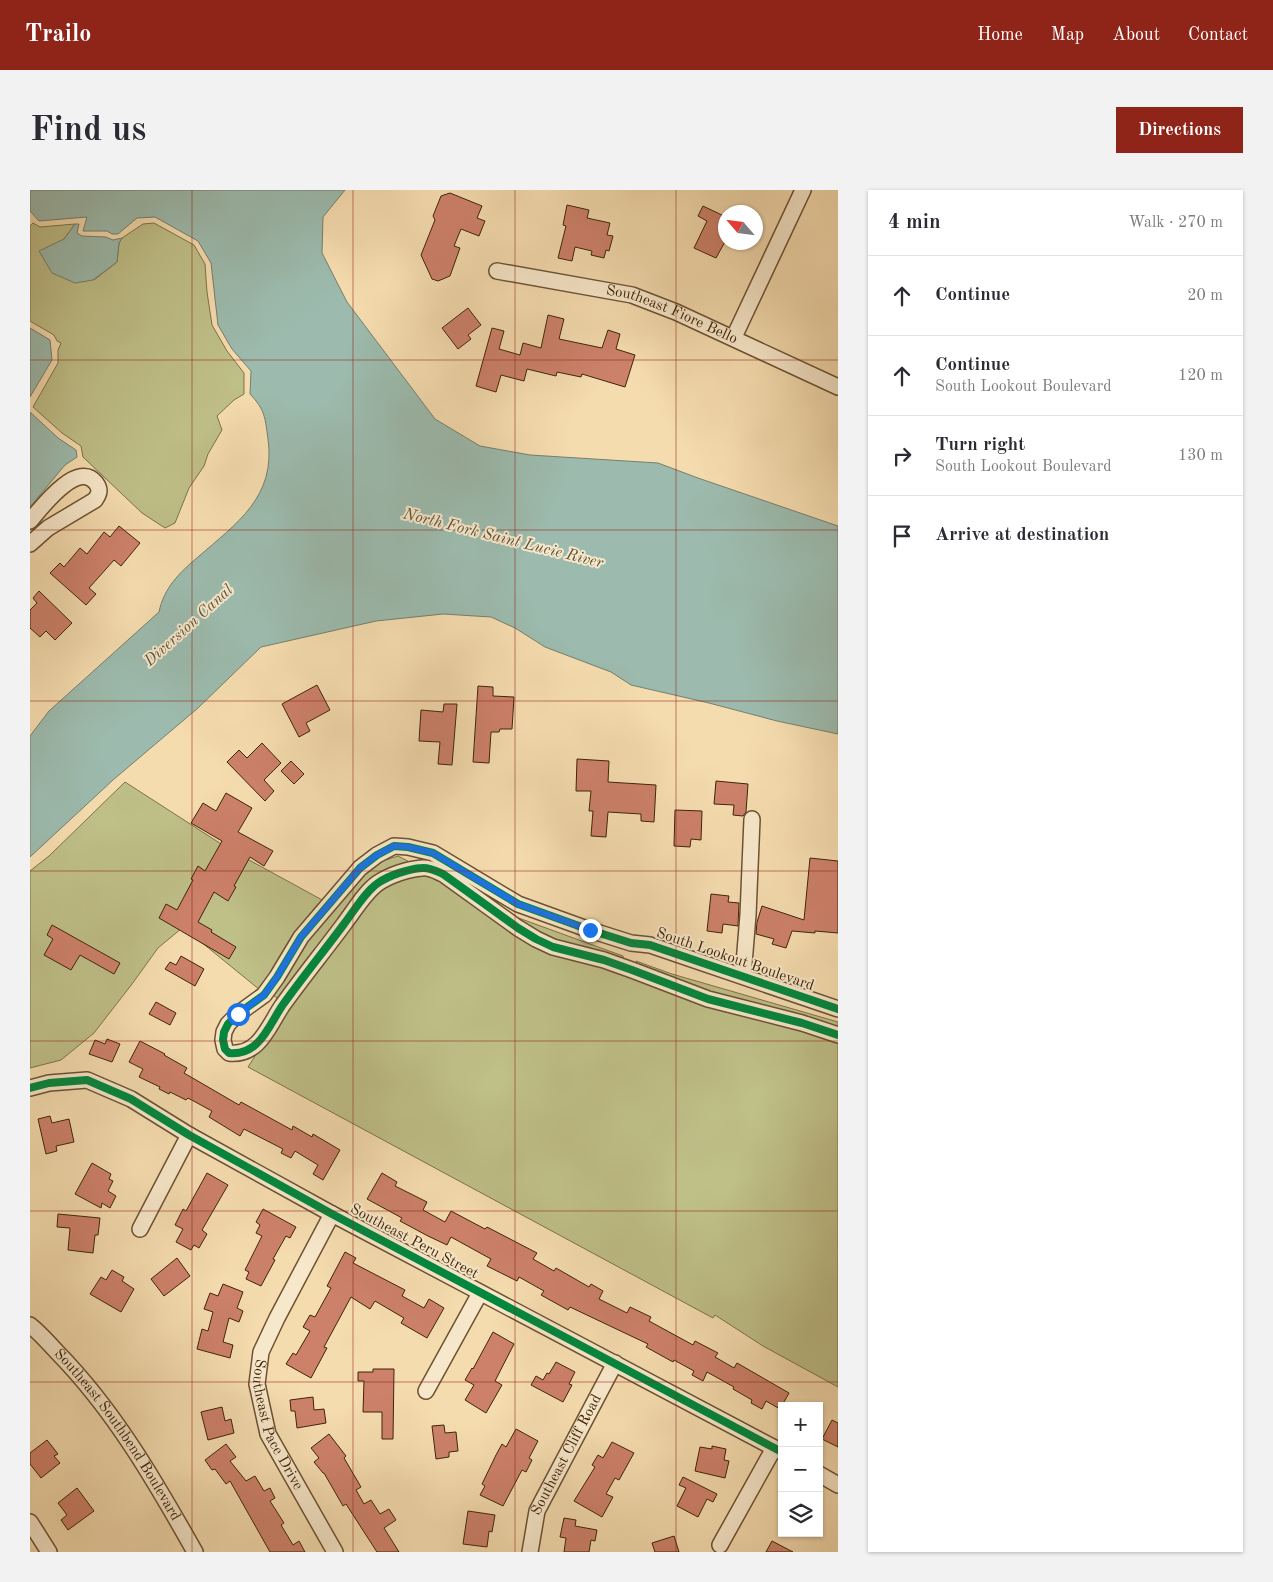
<!DOCTYPE html>
<html lang="en">
<head>
<meta charset="utf-8">
<style>
	:root { --surface:#fff; --page:#f2f2f3; --text:#2b2b33; --muted:#7c7c81; --line:#e1e1e2; --accent:#8f2418 }
	body { margin:0; font-family:"Old Standard TT",serif; background:var(--page); color:var(--text) }
	.controls { position:absolute; right:15px; bottom:15px; display:grid; overflow:hidden; border-radius:0px; box-shadow:0 1px 4px #0004 }
	.controls button { width:45px; height:45px; display:grid; place-items:center; padding:0; border:0; border-bottom:1px solid var(--line); background:var(--surface); color:var(--text); font:25px sans-serif }
	.compass { position:absolute; left:688px; top:15px; width:45px; height:45px; border-radius:50%; background:var(--surface); box-shadow:0 1px 4px #0004; rotate:298deg }
	.stop { position:absolute; width:15px; height:15px; margin:-11px; border:4px solid #1a73e8; border-radius:50%; background:#fff }
	.stop.end { background:#1a73e8; border-color:#fff; box-shadow:0 1px 5px #0008 }
	.list { margin:0; padding:0; list-style:none }
	h2 { display:flex; justify-content:space-between; align-items:center; height:65px; margin:0; padding:0 20px; font-size:21px }
	h2 small { font-size:16px; font-weight:400; color:var(--muted) }
	.list li { display:grid; grid-template-columns:32px 1fr auto; gap:15px; align-items:center; box-sizing:border-box; height:80px; padding:0 20px; border-top:1px solid var(--line) }
	.list b { display:block; font-size:19px; white-space:nowrap }
	.list p { margin:0; font-size:16px; white-space:nowrap; color:var(--muted) }
	.list em { font-size:16px; font-style:normal; color:var(--muted) }
	.icon { flex:none; width:28px; height:28px; fill:none; stroke:currentColor; stroke-width:2; stroke-linecap:round; stroke-linejoin:round }
	.map { position:relative; flex:none; width:808px; height:1362px; overflow:hidden; border-radius:0px }
	header { display:flex; align-items:center; gap:30px; box-sizing:border-box; height:70px; padding:0 25px; background:var(--accent); color:#fff }
	header strong { font-size:24px }
	nav { display:flex; gap:28px; margin-inline-start:auto; font-size:18px }
	.intro { display:flex; align-items:center; justify-content:space-between; box-sizing:border-box; height:120px; padding:0 30px }
	h1 { margin:0; font-size:35px }
	.button { padding:12px 22px; border-radius:0px; background:var(--accent); color:#fff; font-size:18px; font-weight:700 }
	main { display:flex; gap:30px; padding:0 30px }
	aside { flex:1; background:var(--surface); border-radius:0px; box-shadow:0 1px 4px #0004 }
	.map>svg:first-child { display:block }
	.green { fill:#bfbf88; stroke:#7e7248 }
	.water { fill:#9cbbae; stroke:#767f6c }
	.building { fill:#cd816a; stroke:#3e2408 }
	.lines { fill:none; stroke-linecap:round; stroke-linejoin:round }
	.minor-casing { stroke:#6c5232; stroke-width:18 }
	.minor { stroke:#f8e8cb; stroke-width:15 }
	.cycleway-casing { stroke:#f8e8cb; stroke-width:11 }
	.cycleway { stroke:#00873e; stroke-width:8 }
	.route { stroke:#1a73e8; stroke-width:6 }
	.grid { fill:none; stroke:#8f2418; stroke-width:1; stroke-opacity:0.55 }
	.labels { text-anchor:middle; dominant-baseline:central; stroke-width:4; stroke-linejoin:round; paint-order:stroke }
	.street-label { font-size:15px; fill:#3e2408; stroke:#f8e8cb }
	.water-label { font-size:16px; font-style:italic; fill:#5a513a; stroke:#f8e8cb }
</style>
</head>
<body>
<header>
<strong>Trailo</strong>
<nav><a>Home</a><a>Map</a><a>About</a><a>Contact</a></nav>
</header>
<div class="intro"><h1>Find us</h1><a class="button">Directions</a></div>
<main>
<div class="map">
<svg width="808" height="1362" viewBox="0 0 808 1362">
	<rect width="100%" height="100%" fill="#f5dcaf"/>
	<filter id="stains"><feTurbulence type="fractalNoise" baseFrequency=".004" numOctaves="4"/><feColorMatrix values="0 0 0 0 .2 0 0 0 0 .09 0 0 0 0 .02 0 0 0 .5 -.17"/></filter>
	<radialGradient id="worn" r=".72"><stop offset=".6" stop-color="#630" stop-opacity="0"/><stop offset="1" stop-color="#630" stop-opacity=".3"/></radialGradient>
	<g class="green">
		<polygon points="3,33 10,37 45,34 34,49 64,90 87,72 89,53 92,48 113,34 124,33 164,55 175,74 177,102 182,135 197,161 214,183 214,204 204,210 187,226 192,240 178,264 174,276 159,298 145,333 135,338 112,323 53,267 51,256 32,243 3,217 28,173 28,160 31,153 27,151 24,145 0,131 0,36"/>
		<polygon points="95,592 199,659 294,711 250,768 230,800 160,743 164,728 128,758 102,794 64,843 31,870 0,878 0,681 19,666"/>
		<polygon points="368,666 483,726 593,766 598,786 610,784 606,771 642,784 808,832 808,1197 733,1156 685,1125 683,1128 218,877 250,827 259,818 242,804 277,750 334,683 349,672"/>
	</g>
	<g class="water">
		<path d="M 0,0 L 315,0 L 293,27 L 292,63 L 317,112 L 405,229 L 450,256 L 500,265 L 628,273 L 668,288 L 808,336 L 808,544 L 747,531 L 679,513 L 601,495 L 581,482 L 515,457 L 485,438 L 461,427 L 413,424 L 346,431 L 231,457 L 168,518 L 83,590 L 0,667 L 0,546 L 19,521 L 129,422 C 134,398 149,383 168,367 C 207,333 246,307 238,249 C 235,227 235,220 220,204 L 221,181 L 202,159 L 188,135 L 181,73 L 168,51 L 125,27 L 107,28 L 88,44 L 82,44 L 77,41 L 53,41 L 57,27 L 9,31 L 0,21 Z"/>
		<polygon points="45,34 49,34 47,43 52,46 76,47 83,50 92,48 89,53 87,72 63,90 45,93 22,83 9,61 34,49"/>
		<polygon points="0,138 20,150 22,170 0,207"/>
		<polygon points="0,222 28,248 46,260 47,267 35,275 0,317"/>
	</g>
	<g class="building">
		<polygon points="420,3 452,16 447,28 455,31 449,46 431,39 424,56 430,58 420,86 408,91 402,89 391,65 405,30 403,26 411,6"/>
		<polygon points="537,15 559,20 557,28 580,33 577,45 583,46 579,61 576,60 574,68 561,65 562,61 545,57 542,71 528,68 536,36 533,35"/>
		<polygon points="673,16 696,27 696,50 686,68 664,58 677,31 668,26"/>
		<polygon points="438,118 451,135 438,145 441,149 428,159 412,138"/>
		<polygon points="518,125 534,129 529,149 572,158 578,140 590,144 586,159 605,165 595,197 552,184 551,187 527,182 526,186 497,179 494,191 471,185 466,202 446,196 462,138 474,141 469,159 490,165 493,153 511,158"/>
		<polygon points="89,336 110,353 91,376 84,370 59,398 66,404 56,415 20,383 30,373 34,377 50,358 57,364 74,342 80,347"/>
		<polygon points="9,401 42,433 25,450 16,441 10,447 0,438 0,420 7,413 3,408"/>
		<polygon points="287,495 300,520 276,533 280,541 269,547 252,514"/>
		<polygon points="448,496 463,497 463,506 484,507 482,539 470,539 469,542 461,542 459,573 443,572"/>
		<polygon points="414,514 427,514 422,575 408,574 410,552 389,551 391,520 413,522"/>
		<polygon points="232,553 251,573 234,590 244,601 235,611 197,572 209,560 217,568"/>
		<polygon points="547,569 579,571 578,592 626,595 624,632 611,631 611,624 578,622 576,647 561,646 563,621 559,621 561,601 546,601"/>
		<polygon points="261,571 274,584 264,594 251,581"/>
		<polygon points="686,591 718,594 716,622 713,626 703,625 704,615 684,614"/>
		<polygon points="196,603 222,618 208,642 243,661 234,676 220,667 204,696 206,697 198,711 184,702 168,732 182,740 181,742 206,757 199,769 129,728 136,714 147,720 163,690 161,689 168,676 175,681 192,651 161,633 173,613 186,621"/>
		<polygon points="645,620 672,621 671,650 661,649 660,657 644,656"/>
		<polygon points="780,668 808,671 808,743 785,741 785,743 762,741 756,758 742,754 744,749 726,744 727,732 732,716 774,730"/>
		<polygon points="681,704 699,706 698,712 709,713 708,736 693,734 692,743 677,741"/>
		<polygon points="22,735 90,773 84,784 50,765 41,780 14,765 23,749 17,745"/>
		<polygon points="151,766 174,779 165,796 135,779 140,772 146,775"/>
		<polygon points="126,812 146,823 140,835 119,824"/>
		<polygon points="77,849 90,854 82,872 59,864 65,850 75,854"/>
		<polygon points="110,851 135,864 134,865 157,878 154,883 209,915 211,912 262,940 263,936 282,947 283,944 310,960 293,990 283,984 288,975 265,961 261,968 251,963 253,959 214,939 210,946 179,927 182,921 158,908 156,910 140,902 139,904 129,899 130,897 109,887 113,879 99,872"/>
		<polygon points="20,926 22,933 39,929 44,952 26,956 27,961 16,964 8,929"/>
		<polygon points="62,973 81,984 79,989 83,991 78,1001 86,1006 80,1018 72,1013 71,1018 45,1004"/>
		<polygon points="177,983 198,995 172,1040 177,1044 169,1058 164,1055 161,1060 146,1052 153,1039 145,1035 153,1019 156,1021"/>
		<polygon points="352,983 367,992 365,996 397,1012 393,1020 415,1032 421,1021 455,1039 457,1037 507,1063 503,1069 524,1081 526,1078 559,1097 561,1094 573,1101 569,1109 597,1123 600,1117 621,1127 619,1131 663,1155 665,1151 688,1163 685,1167 704,1178 707,1173 759,1203 750,1219 736,1211 732,1219 721,1213 722,1210 703,1199 704,1197 677,1182 673,1191 662,1185 664,1181 644,1170 643,1172 616,1157 618,1154 540,1117 538,1120 511,1105 514,1101 489,1087 487,1091 457,1076 461,1069 421,1047 417,1055 398,1046 370,1031 372,1028 337,1009"/>
		<polygon points="233,1019 266,1037 260,1048 256,1046 243,1069 245,1070 231,1096 216,1089 219,1082 215,1080 232,1046 226,1043 230,1035 226,1032"/>
		<polygon points="28,1024 70,1028 68,1045 65,1045 63,1063 38,1060 40,1038 27,1037"/>
		<polygon points="315,1062 326,1068 323,1073 375,1100 372,1106 394,1118 399,1109 414,1118 397,1148 371,1133 374,1128 345,1111 340,1119 321,1107 294,1157 297,1158 281,1188 256,1174 263,1163 266,1165 280,1141 273,1137 280,1125 285,1127 301,1098 297,1096"/>
		<polygon points="147,1068 160,1086 134,1106 121,1089"/>
		<polygon points="82,1080 94,1087 92,1091 104,1099 91,1122 60,1104 71,1087 76,1090"/>
		<polygon points="193,1094 213,1102 207,1118 213,1121 209,1132 199,1128 193,1152 203,1155 200,1168 167,1159 172,1139 178,1141 183,1122 174,1119 180,1103 188,1106"/>
		<polygon points="463,1142 484,1154 465,1191 472,1195 456,1223 435,1210 444,1195 435,1190 442,1178 443,1179"/>
		<polygon points="526,1172 545,1182 539,1194 542,1195 533,1212 501,1195 506,1186 513,1190 517,1183 519,1184"/>
		<polygon points="343,1179 364,1179 363,1249 352,1249 352,1222 333,1222 334,1191 328,1191 328,1182 343,1182"/>
		<polygon points="283,1207 284,1220 294,1219 296,1233 267,1238 265,1221 261,1221 260,1210"/>
		<polygon points="192,1217 195,1231 201,1229 204,1243 178,1250 171,1222"/>
		<polygon points="802,1230 808,1233 808,1257 792,1249"/>
		<polygon points="414,1235 415,1243 426,1242 428,1261 419,1262 419,1267 406,1269 402,1236"/>
		<polygon points="486,1239 508,1251 499,1268 502,1270 496,1282 492,1280 473,1316 450,1305 455,1296 452,1294 466,1265 472,1254 476,1257"/>
		<polygon points="299,1244 316,1266 314,1268 331,1297 326,1300 334,1314 341,1310 350,1324 359,1319 366,1330 354,1338 369,1362 347,1362 316,1314 313,1316 294,1283 293,1283 284,1272 289,1268 281,1258"/>
		<polygon points="17,1250 28,1264 24,1266 30,1273 11,1288 0,1274 0,1263"/>
		<polygon points="582,1252 604,1263 589,1290 585,1288 576,1304 583,1307 572,1327 544,1311 565,1277 562,1275 568,1265 573,1268"/>
		<polygon points="196,1254 206,1267 200,1271 216,1291 225,1286 234,1301 240,1298 245,1308 240,1311 254,1333 251,1335 263,1355 269,1351 275,1362 240,1362 200,1291 196,1294 185,1279 182,1280 175,1270"/>
		<polygon points="682,1256 696,1259 694,1270 699,1271 695,1288 665,1281 670,1257 682,1259"/>
		<polygon points="653,1287 687,1304 683,1312 677,1309 668,1327 647,1316 656,1298 649,1295"/>
		<polygon points="47,1298 64,1321 38,1340 31,1330 37,1325 28,1313"/>
		<polygon points="438,1321 465,1325 462,1342 459,1341 457,1357 433,1354"/>
		<polygon points="534,1328 546,1330 545,1336 567,1340 565,1351 561,1350 559,1362 534,1362 536,1348 530,1347"/>
		<polygon points="644,1346 649,1362 625,1362 622,1353"/>
		<polygon points="742,1351 763,1362 736,1362"/>
	</g>
	<g class="lines">
		<defs>
			<g id="minor">
				<path id="s1" d="M 467,81 L 602,105 L 646,122 L 808,197"/>
				<polyline points="704,147 773,0"/>
				<path d="M 0,331 C 11,318 48,269 66,293 C 71,300 69,304 65,310 L 18,338 L 0,354"/>
				<polyline points="713,786 718,725 722,629"/>
				<path d="M 808,819 L 620,755 L 601,753 L 560,740 L 488,714 L 403,663 L 378,657 L 364,656 L 347,665 L 330,678 L 271,747 L 247,787 L 234,805 L 209,823 L 198,834 L 194,842 L 193,850 L 195,859 L 199,863 C 229,866 238,837 252,816 C 272,788 294,761 314,734 C 324,721 335,702 348,693 C 360,685 378,679 392,678 C 399,677 406,681 413,684 L 488,738 L 506,749 L 523,757 L 574,770 L 602,780 L 678,809 L 772,833 L 808,845"/>
				<polyline points="0,898 19,893 57,890 101,909 159,945 302,1024 752,1262"/>
				<path id="s2" d="M 302,1024 L 247,1128 L 231,1162 L 227,1194 L 238,1244 L 305,1362"/>
				<polyline points="110,1039 159,945"/>
				<path id="s3" d="M 0,1135 C 10,1143 18,1152 27,1162 C 84,1220 125,1291 165,1362"/>
				<polyline points="396,1201 450,1103"/>
				<polyline points="789,1284 808,1295"/>
				<polyline points="0,1332 19,1362"/>
				<polyline points="690,1355 744,1258"/>
				<path id="s4" d="M 500,1362 L 507,1321 L 585,1173"/>
			</g>
		</defs>
		<use href="#minor" class="minor-casing"/>
		<use href="#minor" class="minor"/>
		<defs>
			<g id="cycleway">
				<path d="M 808,819 L 620,755 L 601,753 L 560,740 L 488,714 L 403,663 L 378,657 L 364,656 L 347,665 L 330,678 L 271,747 L 247,787 L 234,805 L 209,823 L 198,834 L 194,842 L 193,850 L 195,859 L 199,863 C 229,866 238,837 252,816 C 272,788 294,761 314,734 C 324,721 335,702 348,693 C 360,685 378,679 392,678 C 399,677 406,681 413,684 L 488,738 L 506,749 L 523,757 L 574,770 L 602,780 L 678,809 L 772,833 L 808,845"/>
				<polyline points="0,898 19,893 57,890 101,909 159,945 302,1024 752,1262"/>
			</g>
		</defs>
		<use href="#cycleway" class="cycleway-casing"/>
		<use href="#cycleway" class="cycleway"/>
	</g>
	<g class="lines">
		<polyline class="route" points="208,824 234,805 247,787 271,747 330,678 347,665 364,656 378,657 403,663 488,714 560,740"/>
	</g>
	<path class="grid" d="M 162,0 L 162,1362M 323,0 L 323,1362M 485,0 L 485,1362M 646,0 L 646,1362M 0,170 L 808,170M 0,340 L 808,340M 0,511 L 808,511M 0,681 L 808,681M 0,851 L 808,851M 0,1021 L 808,1021M 0,1192 L 808,1192"/>
	<g class="labels">
		<g class="street-label">
			<text stroke="none"><textPath href="#s1" startOffset="181">Southeast Fiore Bello</textPath></text>
			<text transform="translate(705 770) rotate(19)">South Lookout Boulevard</text>
			<text transform="translate(384 1052) rotate(28)">Southeast Peru Street</text>
			<text stroke="none"><textPath href="#s2" startOffset="232">Southeast Pace Drive</textPath></text>
			<text stroke="none"><textPath href="#s3" startOffset="141">Southeast Southbend Boulevard</textPath></text>
			<text stroke="none"><textPath href="#s4" startOffset="105">Southeast Cliff Road</textPath></text>
		</g>
		<g class="water-label">
			<text transform="translate(473 349) rotate(14)">North Fork Saint Lucie River</text>
			<text transform="translate(159 436) rotate(-42)">Diversion Canal</text>
		</g>
	</g>
	<rect width="100%" height="100%" filter="url(#stains)"/>
	<rect width="100%" height="100%" fill="url(#worn)"/>
</svg>
<div class="controls">
<button>+</button>
<button>−</button>
<button><svg class="icon" aria-label="layers" viewBox="0 0 24 24"><path d="M12 4l9 5-9 5-9-5zM3 14l9 5 9-5"/></svg></button>
</div>
<svg class="compass" viewBox="-18 -18 36 36"><path d="M0-13l5 13h-10z" fill="#e53935"/><path d="M0 13l5-13h-10z" fill="#7c7c81"/></svg>
<div class="stop" style="left:208px;top:824px"></div>
<div class="stop end" style="left:560px;top:740px"></div>
</div>
<aside>
<h2>4 min<small>Walk · 270 m</small></h2>
<ul class="list">
<li><svg class="icon" aria-label="ahead" viewBox="0 0 24 24"><path d="M12 20V5M6 11l6-6 6 6"/></svg><div><b>Continue</b></div><em>20 m</em></li>
<li><svg class="icon" aria-label="ahead" viewBox="0 0 24 24"><path d="M12 20V5M6 11l6-6 6 6"/></svg><div><b>Continue</b><p>South Lookout Boulevard</p></div><em>120 m</em></li>
<li><svg class="icon" aria-label="right" viewBox="0 0 24 24"><path d="M7 20v-9h11M14 6l5 5-5 5"/></svg><div><b>Turn right</b><p>South Lookout Boulevard</p></div><em>130 m</em></li>
<li><svg class="icon" aria-label="arrive" viewBox="0 0 24 24"><path d="M6 21V4h12l-3 4 3 4H6"/></svg><div><b>Arrive at destination</b></div></li>
</ul>
</aside>
</main>
</body>
</html>
